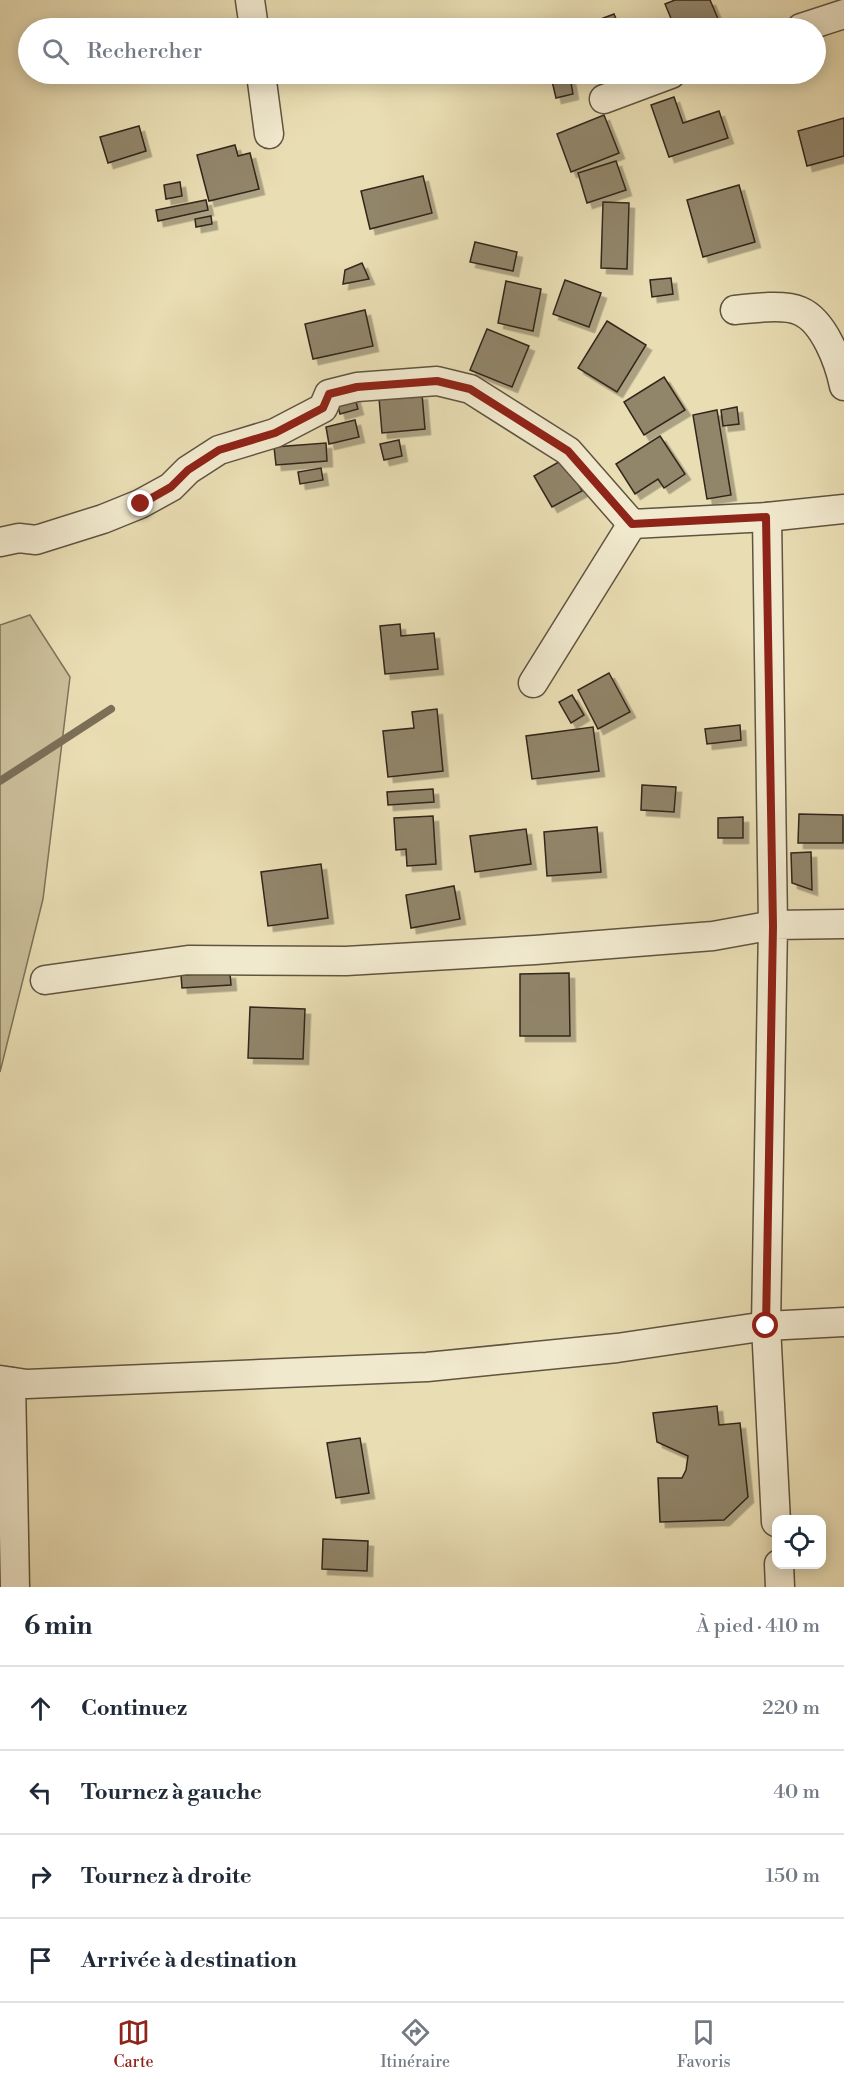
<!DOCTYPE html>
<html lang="fr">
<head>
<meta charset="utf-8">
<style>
	:root { --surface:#fff; --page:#f6f6f7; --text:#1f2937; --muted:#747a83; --line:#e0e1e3; --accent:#8f2418 }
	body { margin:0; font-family:"Libre Bodoni",serif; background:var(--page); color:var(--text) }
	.controls { position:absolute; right:18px; bottom:18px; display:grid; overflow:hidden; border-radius:12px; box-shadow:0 3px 15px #0003 }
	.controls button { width:54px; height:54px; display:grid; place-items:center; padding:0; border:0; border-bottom:2px solid var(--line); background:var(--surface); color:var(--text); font:30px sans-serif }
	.stop { position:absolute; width:18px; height:18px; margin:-14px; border:4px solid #8f2418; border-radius:50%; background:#fff }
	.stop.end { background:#8f2418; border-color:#fff; box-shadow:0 2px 6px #0008 }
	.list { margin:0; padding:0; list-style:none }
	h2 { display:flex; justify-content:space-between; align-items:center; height:78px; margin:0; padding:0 24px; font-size:26px }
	h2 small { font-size:20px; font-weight:400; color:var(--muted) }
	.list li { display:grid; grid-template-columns:39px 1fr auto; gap:18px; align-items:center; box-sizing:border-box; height:84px; padding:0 24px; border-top:2px solid var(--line) }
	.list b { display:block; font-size:22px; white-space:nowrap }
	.list em { font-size:20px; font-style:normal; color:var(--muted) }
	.icon { flex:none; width:33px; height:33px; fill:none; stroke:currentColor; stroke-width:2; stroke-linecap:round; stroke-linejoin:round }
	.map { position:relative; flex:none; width:844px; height:1587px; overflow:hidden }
	.search { position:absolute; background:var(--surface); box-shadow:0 3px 15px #0003; left:18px; right:18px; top:18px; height:66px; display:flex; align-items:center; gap:15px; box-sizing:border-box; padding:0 21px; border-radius:33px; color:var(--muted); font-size:22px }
	.sheet { height:414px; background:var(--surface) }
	nav { display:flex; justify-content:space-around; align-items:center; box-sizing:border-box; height:84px; border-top:2px solid var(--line); background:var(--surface); font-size:16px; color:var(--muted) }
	nav a { display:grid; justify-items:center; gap:3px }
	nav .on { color:var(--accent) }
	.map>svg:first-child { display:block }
	.green { fill:#cabe99; stroke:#7e725a; stroke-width:1.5 }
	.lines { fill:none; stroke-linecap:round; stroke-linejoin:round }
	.stream { stroke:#7b6f57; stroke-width:8 }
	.building { fill:#91856a; stroke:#32261a; stroke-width:1.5; filter:url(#shadow) }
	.minor-casing { stroke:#605440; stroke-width:31 }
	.minor { stroke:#f1e9ce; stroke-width:28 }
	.route { stroke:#8f2418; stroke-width:8 }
</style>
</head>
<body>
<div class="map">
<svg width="844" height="1587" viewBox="0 0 844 1587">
	<defs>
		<filter id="shadow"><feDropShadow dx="5.5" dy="5.5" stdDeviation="0" flood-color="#0004"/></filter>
	</defs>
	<rect width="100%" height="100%" fill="#e9ddb3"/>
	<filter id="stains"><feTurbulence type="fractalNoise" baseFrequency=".00333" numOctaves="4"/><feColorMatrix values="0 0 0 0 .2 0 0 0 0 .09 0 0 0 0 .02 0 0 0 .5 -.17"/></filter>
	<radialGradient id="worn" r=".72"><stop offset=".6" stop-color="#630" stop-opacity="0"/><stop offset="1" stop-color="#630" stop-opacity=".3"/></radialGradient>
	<polygon class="green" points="30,615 70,677 43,899 0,1072 0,625"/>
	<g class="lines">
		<polyline class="stream" points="0,781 111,709"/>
	</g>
	<g class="building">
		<polygon points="675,0 710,0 722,28 675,28 665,4"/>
		<polygon points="614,14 620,28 577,28"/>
		<polygon points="198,22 199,28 158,28"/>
		<polygon points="222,23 223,28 203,28 202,25"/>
		<polygon points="570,77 573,94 556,98 552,81"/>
		<polygon points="674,97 683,123 719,111 728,138 669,157 651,105"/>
		<polygon points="604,115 619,153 571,172 557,134"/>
		<polygon points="844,118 844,156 807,166 798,131"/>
		<polygon points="139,126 146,151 108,163 100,137"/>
		<polygon points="235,145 238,156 250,153 259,189 209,201 197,155"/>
		<polygon points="616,161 626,190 587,203 578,173"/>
		<polygon points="423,176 432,213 370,229 361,191"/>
		<polygon points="180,182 182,196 166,199 164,185"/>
		<polygon points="739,185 755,242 703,257 687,200"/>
		<polygon points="206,200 208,210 158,221 156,210"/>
		<polygon points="603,202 629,203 627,269 601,268"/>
		<polygon points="211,216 212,224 196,227 195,219"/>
		<polygon points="475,242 517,252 513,271 470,262"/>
		<polygon points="362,263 369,279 343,284 345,270"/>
		<polygon points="671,278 673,294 652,297 650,280"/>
		<polygon points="565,280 601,293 589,327 553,314"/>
		<polygon points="506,281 541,289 533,331 498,323"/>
		<polygon points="365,310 373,346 313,359 305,324"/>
		<polygon points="607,321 646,345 617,392 578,368"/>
		<polygon points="487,329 529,346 512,387 470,370"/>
		<polygon points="664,377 685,410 644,435 624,402"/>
		<polygon points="422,394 425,429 382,433 379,398"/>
		<polygon points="354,395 358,409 340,414 336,400"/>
		<polygon points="737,407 739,424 723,426 721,410"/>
		<polygon points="717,410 731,495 707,499 693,415"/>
		<polygon points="355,420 359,437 329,444 326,427"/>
		<polygon points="660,436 685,474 664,488 658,479 635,494 616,464"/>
		<polygon points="399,440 402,456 384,460 380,444"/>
		<polygon points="326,443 327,461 276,465 274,447"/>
		<polygon points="564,459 582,491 552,507 534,476"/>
		<polygon points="321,468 323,480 300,484 298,472"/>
		<polygon points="400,624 401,636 434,633 438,669 385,674 380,626"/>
		<polygon points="609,673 630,712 598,729 578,690"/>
		<polygon points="572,695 584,715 571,723 559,702"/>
		<polygon points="437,709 443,771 388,777 383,731 414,728 412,712"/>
		<polygon points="740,725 741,740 707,744 705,729"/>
		<polygon points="593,727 599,771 532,779 526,736"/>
		<polygon points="642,785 676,787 674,812 641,810"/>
		<polygon points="433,789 434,802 388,805 387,792"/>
		<polygon points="799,814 843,815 843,843 798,843"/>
		<polygon points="433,816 436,864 407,866 406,849 396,850 394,818"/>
		<polygon points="743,817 743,838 718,838 718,818"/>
		<polygon points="597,827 601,872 547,876 544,832"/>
		<polygon points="526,829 531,864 475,872 470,836"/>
		<polygon points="811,852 812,890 792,883 791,853"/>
		<polygon points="321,864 328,918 268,926 261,872"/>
		<polygon points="454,886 460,919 411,928 406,895"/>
		<polygon points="230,973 231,985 182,988 181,975"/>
		<polygon points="569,973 570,1036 520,1036 520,974"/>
		<polygon points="250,1007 305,1009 303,1059 248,1058"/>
		<polygon points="717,1406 719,1425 740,1423 748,1497 724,1520 660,1522 658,1478 682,1478 686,1470 688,1456 657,1442 653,1413"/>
		<polygon points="360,1438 369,1493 336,1498 327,1443"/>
		<polygon points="323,1539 368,1541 367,1571 322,1569"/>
	</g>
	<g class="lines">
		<defs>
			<g id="minor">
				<polyline points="250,0 254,28"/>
				<polyline points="801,28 844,14"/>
				<polyline points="261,74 269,134"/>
				<polyline points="604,99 671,74"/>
				<path d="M 735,310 C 752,308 785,304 800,311 C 824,321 839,362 844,386"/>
				<polyline points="0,542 19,538 36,540 103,519 140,504 171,487 188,470 219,450 275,433 323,408 329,394 357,387 437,381 470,389 568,451 632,524 767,517 844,509"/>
				<polyline points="533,683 632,524"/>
				<polyline points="45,980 188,960 346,961 535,950 713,936 773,925 767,517"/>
				<polyline points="0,1380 27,1384 427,1367 617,1348 766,1326 844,1322"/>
				<polyline points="11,1382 15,1587"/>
				<polyline points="776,1522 766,1326 773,925 844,924"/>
				<polyline points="779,1564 780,1587"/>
			</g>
		</defs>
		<use href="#minor" class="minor-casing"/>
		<use href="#minor" class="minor"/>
	</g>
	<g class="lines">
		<polyline class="route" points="141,504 171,487 188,470 219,450 275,433 323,408 329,394 357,387 437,381 470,389 568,451 632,524 766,517 773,926 766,1326"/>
	</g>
	<rect width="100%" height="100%" filter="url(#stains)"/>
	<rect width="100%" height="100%" fill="url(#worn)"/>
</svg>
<div class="controls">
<button><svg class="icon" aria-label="locate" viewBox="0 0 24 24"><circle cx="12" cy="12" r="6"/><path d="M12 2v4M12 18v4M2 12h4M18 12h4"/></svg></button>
</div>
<div class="stop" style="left:766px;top:1326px"></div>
<div class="stop end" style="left:141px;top:504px"></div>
<div class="search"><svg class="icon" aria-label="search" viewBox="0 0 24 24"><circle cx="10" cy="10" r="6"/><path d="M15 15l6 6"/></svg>Rechercher</div>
</div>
<section class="sheet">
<h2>6 min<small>À pied · 410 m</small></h2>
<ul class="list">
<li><svg class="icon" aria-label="ahead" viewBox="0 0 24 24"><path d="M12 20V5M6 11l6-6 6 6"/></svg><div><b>Continuez</b></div><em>220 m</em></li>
<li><svg class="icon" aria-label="left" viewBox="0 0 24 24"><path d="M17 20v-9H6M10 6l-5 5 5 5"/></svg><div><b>Tournez à gauche</b></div><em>40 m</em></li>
<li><svg class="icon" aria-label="right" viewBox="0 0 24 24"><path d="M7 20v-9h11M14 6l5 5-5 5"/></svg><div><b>Tournez à droite</b></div><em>150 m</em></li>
<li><svg class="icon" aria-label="arrive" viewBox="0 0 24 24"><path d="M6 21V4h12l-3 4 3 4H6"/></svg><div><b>Arrivée à destination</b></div></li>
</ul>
</section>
<nav>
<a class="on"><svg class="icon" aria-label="map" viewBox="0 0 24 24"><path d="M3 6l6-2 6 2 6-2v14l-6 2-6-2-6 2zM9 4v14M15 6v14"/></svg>Carte</a>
<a><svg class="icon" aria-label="directions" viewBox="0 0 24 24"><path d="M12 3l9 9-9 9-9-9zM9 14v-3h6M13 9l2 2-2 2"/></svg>Itinéraire</a>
<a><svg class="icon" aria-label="saved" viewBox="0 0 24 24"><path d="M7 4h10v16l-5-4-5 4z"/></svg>Favoris</a>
</nav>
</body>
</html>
